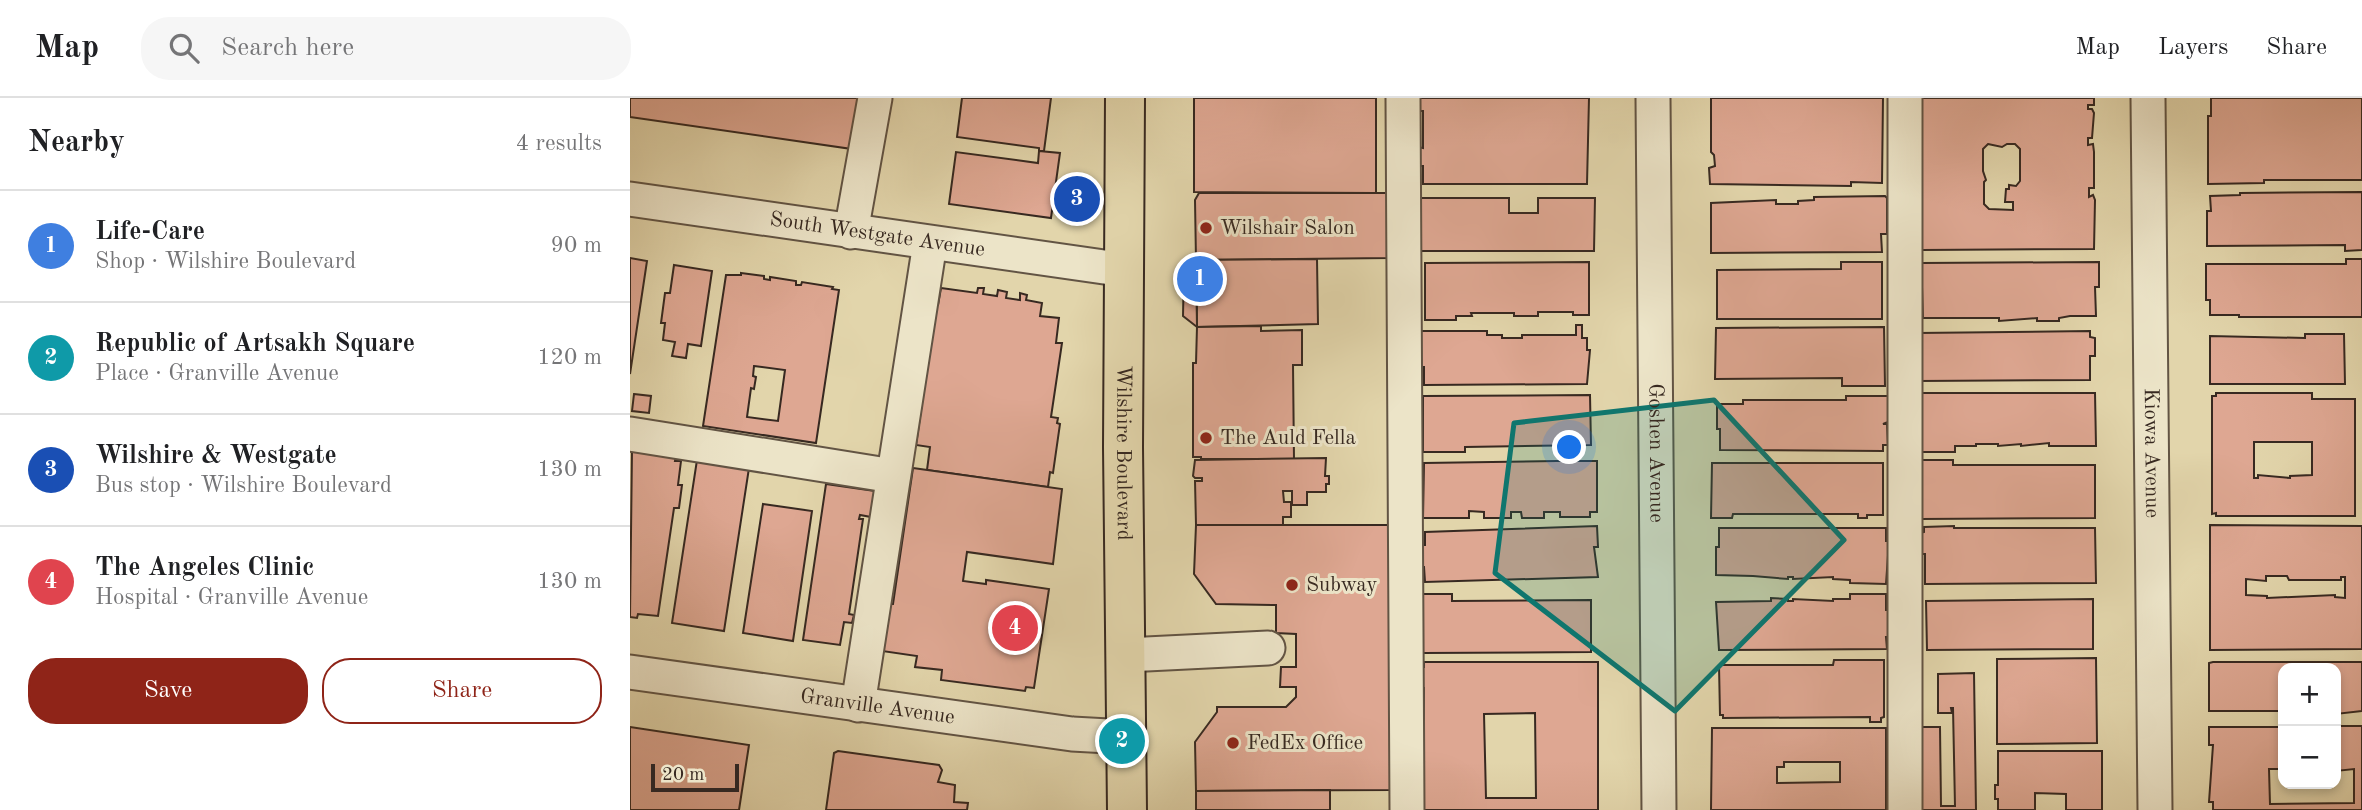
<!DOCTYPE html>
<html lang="en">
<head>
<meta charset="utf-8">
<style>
	:root { --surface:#fff; --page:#f6f6f6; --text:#202124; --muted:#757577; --line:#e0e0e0; --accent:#8f2418 }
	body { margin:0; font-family:"Old Standard TT",serif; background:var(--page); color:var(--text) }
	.controls { position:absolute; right:21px; bottom:21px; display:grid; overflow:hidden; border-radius:14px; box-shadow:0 4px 10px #0003 }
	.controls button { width:63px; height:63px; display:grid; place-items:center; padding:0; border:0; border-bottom:2px solid var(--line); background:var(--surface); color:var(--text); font:35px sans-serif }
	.scale { position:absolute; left:21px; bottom:18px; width:88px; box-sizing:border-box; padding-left:7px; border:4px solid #372921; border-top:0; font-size:19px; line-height:24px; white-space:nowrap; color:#372921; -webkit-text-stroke:5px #ece4c8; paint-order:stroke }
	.you { position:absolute; left:940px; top:350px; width:24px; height:24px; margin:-18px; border:5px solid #fff; border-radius:50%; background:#1a73e8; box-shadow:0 0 0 10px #1a73e833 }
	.badge { display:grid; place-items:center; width:46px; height:46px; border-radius:50%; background:var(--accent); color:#fff; font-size:23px; font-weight:700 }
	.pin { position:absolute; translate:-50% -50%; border:4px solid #fff; box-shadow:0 2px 7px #0006 }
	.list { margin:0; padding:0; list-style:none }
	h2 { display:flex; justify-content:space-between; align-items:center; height:91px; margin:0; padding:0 28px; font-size:30px }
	h2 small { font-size:23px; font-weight:400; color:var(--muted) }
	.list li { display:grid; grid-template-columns:46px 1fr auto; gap:21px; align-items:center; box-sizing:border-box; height:112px; padding:0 28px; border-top:2px solid var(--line) }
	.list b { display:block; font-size:26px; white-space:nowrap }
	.list p { margin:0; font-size:23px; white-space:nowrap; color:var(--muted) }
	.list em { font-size:23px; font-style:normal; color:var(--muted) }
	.actions { display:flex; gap:14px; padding:21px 28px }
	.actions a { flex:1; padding:16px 0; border:2px solid var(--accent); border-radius:28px; text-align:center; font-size:24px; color:var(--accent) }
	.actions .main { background:var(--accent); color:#fff }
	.icon { flex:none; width:38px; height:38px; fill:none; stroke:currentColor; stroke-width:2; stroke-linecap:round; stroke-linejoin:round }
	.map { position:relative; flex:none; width:1732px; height:712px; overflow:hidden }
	header { display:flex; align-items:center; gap:42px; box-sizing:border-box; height:98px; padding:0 35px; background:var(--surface); border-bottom:2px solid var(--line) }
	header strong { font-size:33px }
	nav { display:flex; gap:38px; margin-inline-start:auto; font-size:24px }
	.search { width:490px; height:63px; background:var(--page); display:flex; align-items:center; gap:18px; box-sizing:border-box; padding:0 24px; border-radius:28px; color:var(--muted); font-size:26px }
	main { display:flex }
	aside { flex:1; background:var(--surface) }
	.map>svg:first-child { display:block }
	.building { fill:#dea792; stroke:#372921; stroke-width:2; fill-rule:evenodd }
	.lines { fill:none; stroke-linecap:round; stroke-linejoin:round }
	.minor-casing { stroke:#625444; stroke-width:37 }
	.major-casing { stroke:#372921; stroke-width:42 }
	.minor { stroke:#ece4c8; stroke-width:33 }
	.major { stroke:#e2d5ab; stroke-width:38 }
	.marked { fill:#0f766e; fill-opacity:0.2; stroke:#0f766e; stroke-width:5; stroke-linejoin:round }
	.poi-dot { fill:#8f2418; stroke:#ece4c8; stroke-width:2.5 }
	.labels { text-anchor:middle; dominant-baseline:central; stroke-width:6; stroke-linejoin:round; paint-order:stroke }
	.poi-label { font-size:21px; fill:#372921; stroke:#ece4c8; text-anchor:start }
	.street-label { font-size:21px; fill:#372921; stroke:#ece4c8 }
</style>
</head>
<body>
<header>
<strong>Map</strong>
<div class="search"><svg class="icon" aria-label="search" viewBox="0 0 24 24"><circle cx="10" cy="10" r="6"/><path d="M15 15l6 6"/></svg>Search here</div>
<nav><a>Map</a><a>Layers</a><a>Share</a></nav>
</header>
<main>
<aside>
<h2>Nearby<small>4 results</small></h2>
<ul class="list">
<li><span class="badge" style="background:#3f7fe0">1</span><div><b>Life-Care</b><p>Shop · Wilshire Boulevard</p></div><em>90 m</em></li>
<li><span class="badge" style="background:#0f9aa8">2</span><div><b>Republic of Artsakh Square</b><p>Place · Granville Avenue</p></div><em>120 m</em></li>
<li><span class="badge" style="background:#1a4fb4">3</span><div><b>Wilshire &amp; Westgate</b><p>Bus stop · Wilshire Boulevard</p></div><em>130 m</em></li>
<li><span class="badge" style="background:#e0444e">4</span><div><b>The Angeles Clinic</b><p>Hospital · Granville Avenue</p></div><em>130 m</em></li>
</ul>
<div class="actions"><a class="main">Save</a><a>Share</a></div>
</aside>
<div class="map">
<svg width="1732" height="712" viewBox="0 0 1732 712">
	<rect width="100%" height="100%" fill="#e2d5ab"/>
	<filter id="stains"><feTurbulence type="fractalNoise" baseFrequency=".00286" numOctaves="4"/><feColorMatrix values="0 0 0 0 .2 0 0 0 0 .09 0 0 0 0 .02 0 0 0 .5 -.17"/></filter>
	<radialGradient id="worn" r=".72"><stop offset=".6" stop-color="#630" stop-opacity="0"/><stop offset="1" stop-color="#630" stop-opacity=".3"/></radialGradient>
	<g class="building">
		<polygon points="0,0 230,0 222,51 0,19"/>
		<polygon points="332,0 421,0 414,53 409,53 409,50 327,39"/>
		<polygon points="564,0 746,0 746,95 564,94"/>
		<polygon points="787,0 959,0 957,86 793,86 793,68 787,68 788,49 793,50 793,13 787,13"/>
		<polygon points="1253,0 1252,85 1221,84 1221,88 1080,86 1079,70 1085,68 1084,57 1081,54 1081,0"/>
		<path d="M 1285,0 L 1464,0 L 1464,7 L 1458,7 L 1458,11 L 1462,11 L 1464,15 L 1462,40 L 1458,40 L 1458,47 L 1463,46 L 1464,54 L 1464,90 L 1459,90 L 1459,99 L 1463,97 L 1465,102 L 1464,151 L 1292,152 L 1292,149 L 1286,149 ZM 1358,46 L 1372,49 L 1377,46 L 1385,46 L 1390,51 L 1390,83 L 1386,88 L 1379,87 L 1379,91 L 1376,91 L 1375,104 L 1383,104 L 1383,112 L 1359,111 L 1354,106 L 1354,84 L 1356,82 L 1353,73 L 1353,51 Z"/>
		<polygon points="1581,0 1732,0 1732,82 1634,82 1634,85 1578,86 1578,18 1581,18"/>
		<polygon points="409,53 430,55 421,120 319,106 326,54 408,65"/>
		<polygon points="1732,94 1732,152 1715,153 1715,147 1577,148 1577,113 1581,113 1580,98 1610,97 1610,95"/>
		<polygon points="569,95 760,95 760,160 566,162 565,102"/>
		<polygon points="1255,98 1257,100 1257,136 1251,136 1252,154 1081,155 1081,105 1146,102 1146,106 1168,106 1168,103 1184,102 1184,99"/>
		<polygon points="791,100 879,100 879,115 908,115 908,100 965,100 964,153 791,153"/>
		<polygon points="0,160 17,163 0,276"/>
		<polygon points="687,161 688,226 567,229 566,162"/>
		<polygon points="1716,161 1732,161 1732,219 1609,219 1609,217 1580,217 1580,202 1576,202 1576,166 1716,166"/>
		<polygon points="566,162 567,229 553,218 554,170"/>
		<polygon points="959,164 959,217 943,217 943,214 908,214 908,218 884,218 884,215 841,215 842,218 826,218 826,222 795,222 795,165"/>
		<polygon points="1211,164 1252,164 1252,221 1087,221 1087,172 1211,171"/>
		<polygon points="1469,164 1469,189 1465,189 1466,218 1440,218 1429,220 1429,223 1407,223 1407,220 1369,223 1369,220 1293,220 1292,189 1290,189 1292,165"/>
		<polygon points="44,167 82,173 71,248 58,246 56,260 42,258 45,244 33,242 35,225 31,225 35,195 40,195"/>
		<path d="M 111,175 L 134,178 L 134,181 L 140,182 L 140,179 L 166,183 L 166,187 L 171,187 L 172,184 L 203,189 L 202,191 L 209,192 L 186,345 L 73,328 L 96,177 L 111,177 ZM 124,268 L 155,272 L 148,323 L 117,319 L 121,290 L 124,291 L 126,279 L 123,278 Z"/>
		<polygon points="311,190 347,195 348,190 354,190 353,196 367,198 368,192 377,194 376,200 390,202 390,195 397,197 396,202 412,205 410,218 429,220 426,245 432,245 421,319 428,320 427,325 430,326 423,375 420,374 418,389 297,372 300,349 286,347 306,207 308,207"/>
		<polygon points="946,227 952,227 952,240 957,240 957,252 960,252 957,286 794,287 794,269 790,269 791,233 857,233 857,237 872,237 872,240 892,240 892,237 946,237"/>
		<polygon points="631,228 631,233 672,232 672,267 663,267 664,361 571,361 571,359 563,359 563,265 566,265 567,229"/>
		<polygon points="1254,229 1255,288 1212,288 1212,280 1085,281 1086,230"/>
		<polygon points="1460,233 1460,239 1465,240 1465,258 1460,258 1460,282 1288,283 1288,235"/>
		<polygon points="1675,236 1714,236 1715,286 1580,286 1580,238 1675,240"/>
		<polygon points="1291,295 1465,295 1466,348 1419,348 1419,345 1391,348 1391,346 1368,348 1368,346 1346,346 1346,348 1325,348 1325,354 1291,354"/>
		<path d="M 1586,295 L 1682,295 L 1682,301 L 1725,301 L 1725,418 L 1586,418 L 1586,415 L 1582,416 L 1582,298 L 1586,298 ZM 1624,344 L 1682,344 L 1682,377 L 1660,378 L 1660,380 L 1628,377 L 1628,380 L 1624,380 Z"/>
		<polygon points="4,296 21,298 19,315 2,313"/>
		<polygon points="960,297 961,347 835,349 835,354 793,354 793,298"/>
		<polygon points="1216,298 1258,298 1258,324 1253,326 1257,326 1258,347 1253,347 1253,353 1090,352 1090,331 1087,331 1087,306 1113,306 1113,302 1216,302"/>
		<polygon points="2,352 46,358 45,363 51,363 48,387 52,387 49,410 44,410 28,518 8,516 7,520 0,519"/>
		<polygon points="696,360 695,378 699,378 699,386 696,386 696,394 677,394 677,407 662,407 662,393 653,393 654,404 661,404 661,419 653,419 653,427 566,427 565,383 572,383 572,380 565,380 563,378 565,362"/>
		<polygon points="67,362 119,370 94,533 42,525"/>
		<polygon points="1288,362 1323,362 1323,367 1465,367 1465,420 1291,421"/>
		<polygon points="927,363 967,363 967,414 960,414 960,419 930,419 930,414 914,414 914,420 892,420 891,414 881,414 881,420 854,420 854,414 839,413 839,420 793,420 794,365"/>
		<polygon points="1082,365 1253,365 1253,417 1237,417 1237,420 1228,420 1228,416 1103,416 1102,420 1081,420"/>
		<polygon points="283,370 432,391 423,466 337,454 333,483 356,486 356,482 419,491 404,590 396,589 395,593 311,582 312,572 285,569 287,558 252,553 259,506 263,506"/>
		<polygon points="196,386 245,393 241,419 230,417 229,421 233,421 219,516 224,517 222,525 214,524 210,547 173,542"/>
		<polygon points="133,406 182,413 163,543 113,535"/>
		<polygon points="566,427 762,427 762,692 566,693 565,644 587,614 587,609 656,609 666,599 666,589 650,589 651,569 666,569 666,536 646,535 646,507 586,506 564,476"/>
		<path d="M 1580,427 L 1732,428 L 1732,551 L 1580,552 ZM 1636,478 L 1657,478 L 1659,482 L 1711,482 L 1711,479 L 1715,479 L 1715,500 L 1705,499 L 1705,497 L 1637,500 L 1637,498 L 1616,497 L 1616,481 L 1636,483 Z"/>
		<polygon points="967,428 968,449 964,449 968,479 795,484 794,469 791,469 790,447 795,447 795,434"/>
		<polygon points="1324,428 1324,430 1465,430 1466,485 1295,486 1295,456 1290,456 1290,435 1294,434 1294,429"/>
		<polygon points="1089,430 1256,430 1256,443 1259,443 1256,486 1220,485 1220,482 1203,481 1203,479 1163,481 1163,479 1158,479 1158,481 1123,478 1086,477 1086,449 1089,449"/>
		<polygon points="793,496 822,496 822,503 961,502 961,554 793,555"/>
		<polygon points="1220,496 1256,496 1256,512 1259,512 1259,539 1256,539 1257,551 1089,552 1086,504 1141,503 1141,500 1158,501 1158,503 1163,503 1163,501 1203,503 1203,501 1220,501"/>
		<polygon points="1463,501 1463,551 1297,552 1296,503"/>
		<polygon points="1466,560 1467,645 1367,646 1367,561"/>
		<polygon points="1204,562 1254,562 1254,619 1251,620 1251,624 1240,624 1240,619 1093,620 1093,617 1090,617 1089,567 1203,567"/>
		<path d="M 794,564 L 968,564 L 968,712 L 793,712 L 794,683 L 790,683 L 790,663 L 794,663 L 793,652 L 790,652 L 790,632 L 794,632 L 794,590 L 790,590 L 790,569 L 794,569 ZM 905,615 L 906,700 L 856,700 L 854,616 Z"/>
		<polygon points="1583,564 1732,564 1732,613 1706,616 1706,570 1653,570 1653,613 1579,613 1579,565"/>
		<polygon points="1344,575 1346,712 1289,712 1290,629 1310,629 1311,708 1325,708 1323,610 1321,610 1322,615 1308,615 1308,576"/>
		<polygon points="1706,628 1732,628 1732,712 1583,712 1583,704 1579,704 1583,647 1579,647 1579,629 1653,629 1653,671 1639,671 1640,706 1724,705 1724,671 1706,673"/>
		<polygon points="0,629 119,647 109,712 0,712"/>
		<path d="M 1082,630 L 1256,630 L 1256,712 L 1081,712 ZM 1154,664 L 1210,664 L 1210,684 L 1147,685 L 1147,669 L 1154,669 Z"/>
		<polygon points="208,653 309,667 312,672 308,684 325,687 324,704 338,705 337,712 196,712 204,655"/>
		<polygon points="1368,653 1472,653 1472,712 1436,712 1436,696 1405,695 1405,712 1368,712 1368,701 1365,701 1365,687 1368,687"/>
		<polygon points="700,692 700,712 566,712 566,693"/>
	</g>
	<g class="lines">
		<defs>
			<g id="minor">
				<polyline points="773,0 777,712"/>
				<path id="s1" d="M 1023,0 L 1029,712"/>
				<polyline points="1275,0 1275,712"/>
				<path id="s2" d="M 1518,0 L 1525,712"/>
				<path id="s3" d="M 0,101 L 495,172"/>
				<polyline points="221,134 245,0"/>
				<polyline points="0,336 263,378"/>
				<polyline points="496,557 638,550"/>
				<path id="s4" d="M 0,574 L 442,636 L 497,639"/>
				<polyline points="228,607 300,145"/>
			</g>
			<g id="major">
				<path id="s5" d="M 495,0 L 493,349 L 497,712"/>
			</g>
		</defs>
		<use href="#minor" class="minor-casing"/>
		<use href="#major" class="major-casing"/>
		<use href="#minor" class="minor"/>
		<use href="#major" class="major"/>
	</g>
	<path class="marked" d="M 1084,302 L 1214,442 L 1045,613 L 865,475 L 884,325 Z"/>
	<g class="poi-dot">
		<circle cx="576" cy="130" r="7"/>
		<circle cx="576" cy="340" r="7"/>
		<circle cx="662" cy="487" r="7"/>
		<circle cx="603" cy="645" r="7"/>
	</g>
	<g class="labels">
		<g class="poi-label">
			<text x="590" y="130">Wilshair Salon</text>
			<text x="590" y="340">The Auld Fella</text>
			<text x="676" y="487">Subway</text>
			<text x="617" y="645">FedEx Office</text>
		</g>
		<g class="street-label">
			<text stroke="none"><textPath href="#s3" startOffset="250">South Westgate Avenue</textPath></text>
			<text stroke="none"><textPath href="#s5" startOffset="355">Wilshire Boulevard</textPath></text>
			<text stroke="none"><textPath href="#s1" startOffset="355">Goshen Avenue</textPath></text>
			<text stroke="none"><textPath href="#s2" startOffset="355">Kiowa Avenue</textPath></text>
			<text stroke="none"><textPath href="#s4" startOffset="250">Granville Avenue</textPath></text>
		</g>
	</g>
	<rect width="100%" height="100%" filter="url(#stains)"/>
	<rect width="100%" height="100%" fill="url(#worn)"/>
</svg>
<div class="controls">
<button>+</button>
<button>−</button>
</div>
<div class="scale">20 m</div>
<div class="you"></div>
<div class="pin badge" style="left:570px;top:181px;background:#3f7fe0">1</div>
<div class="pin badge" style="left:492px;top:643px;background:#0f9aa8">2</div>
<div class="pin badge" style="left:447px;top:101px;background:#1a4fb4">3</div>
<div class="pin badge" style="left:385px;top:530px;background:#e0444e">4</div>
</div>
</main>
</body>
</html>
